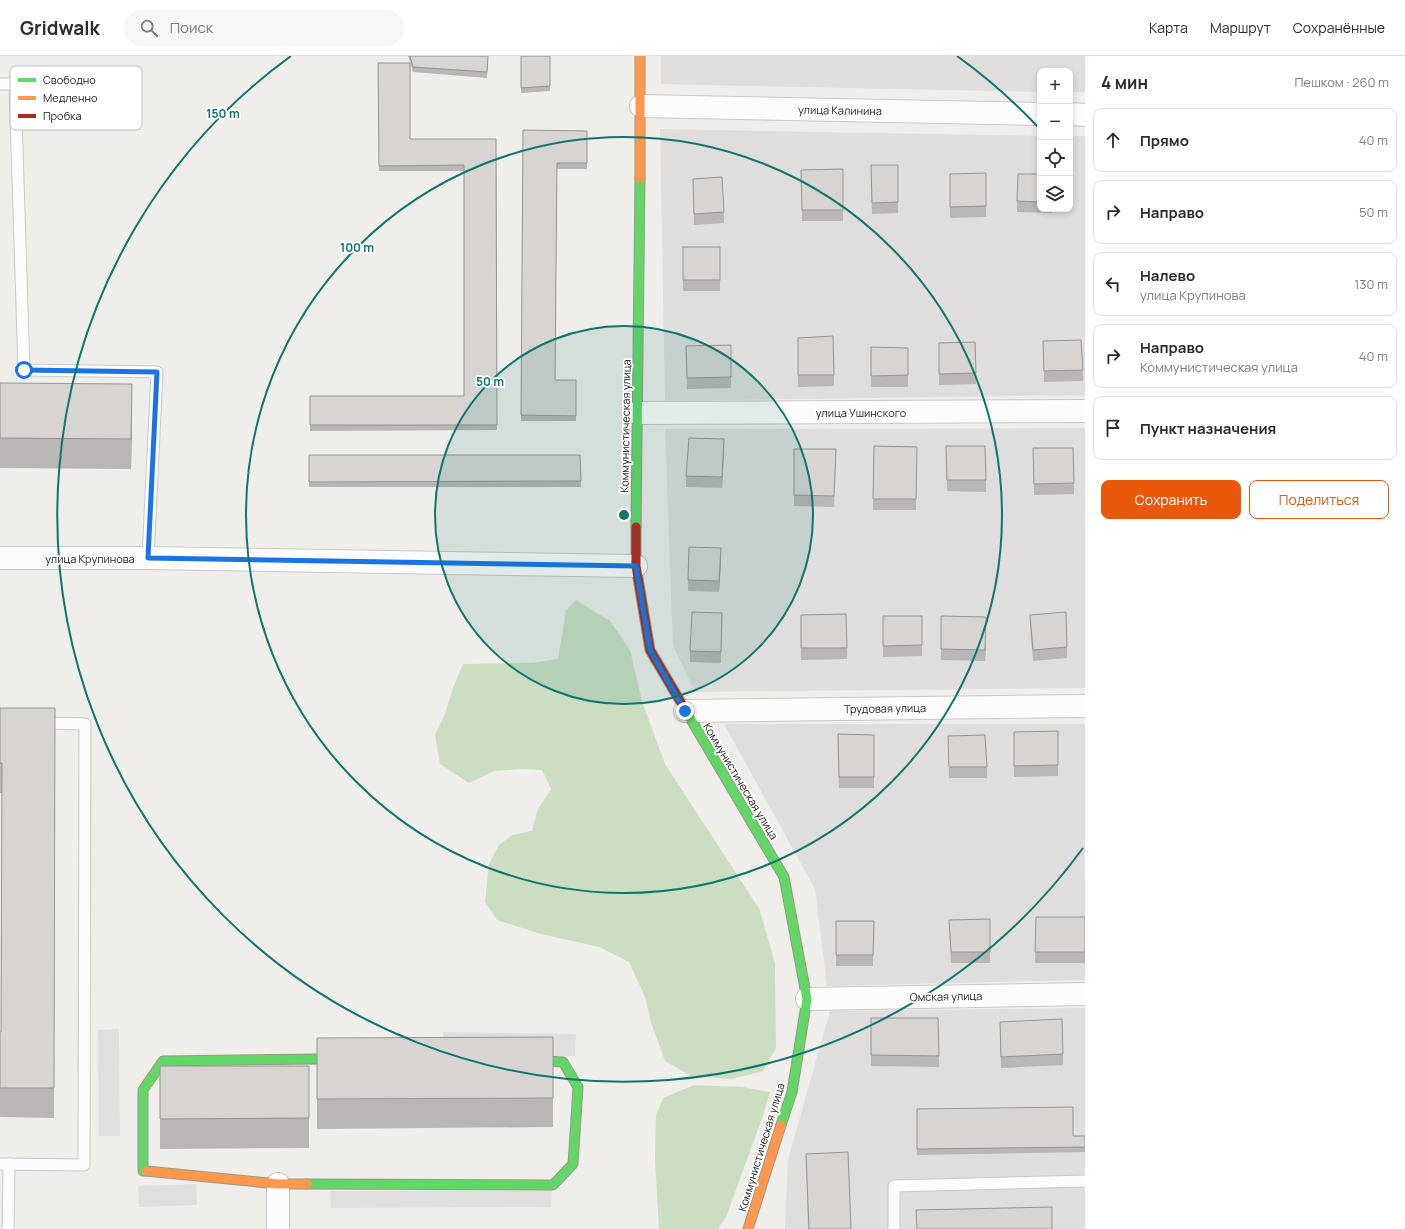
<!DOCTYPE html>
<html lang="ru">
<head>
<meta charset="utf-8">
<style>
	:root { --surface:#fff; --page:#f7f7f7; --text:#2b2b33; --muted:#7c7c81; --line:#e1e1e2; --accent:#ea580c }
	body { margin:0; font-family:Manrope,sans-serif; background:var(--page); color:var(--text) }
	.controls { position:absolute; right:12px; top:12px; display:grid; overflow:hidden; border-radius:8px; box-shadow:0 2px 6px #0003 }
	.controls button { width:36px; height:36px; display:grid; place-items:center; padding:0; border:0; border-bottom:1px solid var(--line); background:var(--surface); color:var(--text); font:20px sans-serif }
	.stop { position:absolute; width:12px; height:12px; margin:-9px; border:3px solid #1a73e8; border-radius:50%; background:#fff }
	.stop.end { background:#1a73e8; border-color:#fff; box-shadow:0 1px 4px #0008 }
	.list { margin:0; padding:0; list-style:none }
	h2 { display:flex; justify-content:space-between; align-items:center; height:52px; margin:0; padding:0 16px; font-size:17px }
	h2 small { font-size:13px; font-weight:400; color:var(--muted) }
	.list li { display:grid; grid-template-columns:26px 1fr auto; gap:12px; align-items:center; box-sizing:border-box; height:64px; margin:0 8px 8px; padding:0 8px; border:1px solid var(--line); border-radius:8px }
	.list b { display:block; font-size:15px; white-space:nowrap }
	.list p { margin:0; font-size:13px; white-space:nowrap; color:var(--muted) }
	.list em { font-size:13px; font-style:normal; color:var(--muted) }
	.actions { display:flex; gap:8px; padding:12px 16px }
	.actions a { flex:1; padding:9px 0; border:1px solid var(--accent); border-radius:8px; text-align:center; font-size:14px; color:var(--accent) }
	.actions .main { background:var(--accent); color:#fff }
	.icon { flex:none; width:22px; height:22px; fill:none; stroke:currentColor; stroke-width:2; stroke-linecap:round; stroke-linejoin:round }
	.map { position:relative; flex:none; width:1085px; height:1173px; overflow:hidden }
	header { display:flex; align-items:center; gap:24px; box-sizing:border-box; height:56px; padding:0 20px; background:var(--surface); border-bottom:1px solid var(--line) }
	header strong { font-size:19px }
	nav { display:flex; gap:22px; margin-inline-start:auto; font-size:14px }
	.search { width:280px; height:36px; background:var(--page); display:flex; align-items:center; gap:10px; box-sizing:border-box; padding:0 14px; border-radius:22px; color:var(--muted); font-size:15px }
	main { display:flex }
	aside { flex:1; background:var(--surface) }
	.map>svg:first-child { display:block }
	.residential { fill:#dfdedc }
	.forest { fill:#cbdec1 }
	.parking { fill:#e0dfde }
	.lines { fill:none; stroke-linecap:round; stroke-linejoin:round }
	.lane-casing { stroke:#c9c8c7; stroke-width:13 }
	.street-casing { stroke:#c9c8c7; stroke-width:24 }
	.fast-casing { stroke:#999a82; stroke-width:11 }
	.slow-casing { stroke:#999a82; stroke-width:11 }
	.jam-casing { stroke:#999a82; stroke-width:11 }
	.lane { stroke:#fdfcfc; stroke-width:11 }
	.street { stroke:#fdfcfc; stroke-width:22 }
	.fast { stroke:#63d668; stroke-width:9 }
	.slow { stroke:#ff974d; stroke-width:9 }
	.jam { stroke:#b3261e; stroke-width:9 }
	.wall { fill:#b9b6b5 }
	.shaded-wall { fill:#969493 }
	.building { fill:#d7d4d2; stroke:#969493 }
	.route { stroke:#1a73e8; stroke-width:5 }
	.ring { fill:none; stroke:#0f766e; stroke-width:2 }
	.labels { text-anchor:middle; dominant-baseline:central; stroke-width:3.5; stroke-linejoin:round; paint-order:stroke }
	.street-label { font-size:11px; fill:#222; stroke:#fff }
	.key { fill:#fff; stroke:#bdbdbd; stroke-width:1 }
	.key-label { font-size:11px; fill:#222 }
	.centre { fill:#0f766e; stroke:#fff; stroke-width:2 }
	.ring-label { font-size:12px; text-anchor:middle; font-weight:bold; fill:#0f766e; stroke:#fff; stroke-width:3.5; stroke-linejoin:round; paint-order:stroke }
</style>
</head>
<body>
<header>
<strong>Gridwalk</strong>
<div class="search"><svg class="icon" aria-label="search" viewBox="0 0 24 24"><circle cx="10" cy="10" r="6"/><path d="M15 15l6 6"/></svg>Поиск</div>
<nav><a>Карта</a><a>Маршрут</a><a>Сохранённые</a></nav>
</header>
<main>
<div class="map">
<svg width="1085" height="1173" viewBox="0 0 1085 1173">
	<rect width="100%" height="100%" fill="#f0eeeb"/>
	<g class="residential">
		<polygon points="661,0 1085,0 1085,36 1070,36 1070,15 1040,15 1040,36 661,28"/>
		<polygon points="660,73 1040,80 1040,153 1070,153 1070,80 1085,80 1085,339 665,345"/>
		<polygon points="1085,372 1085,632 695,636 673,590 665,373"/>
		<polygon points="724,668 1085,668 1085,924 827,930 815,833"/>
		<polygon points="1085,952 1085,1173 785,1173 788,1104 830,955"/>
	</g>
	<g class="forest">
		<polygon points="576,544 610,565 630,594 642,645 665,708 760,854 775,908 776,992 763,1015 732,1023 691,1020 665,1005 651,967 645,941 629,906 599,891 541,878 497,864 485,846 489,808 499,789 512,779 532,775 538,753 551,733 542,714 525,713 494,715 469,727 440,708 435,679 445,658 453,632 463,608 531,607 558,603 566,554"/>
		<polygon points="694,1029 742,1031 770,1036 764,1057 726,1161 718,1173 659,1173 655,1103 656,1059 663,1042"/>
	</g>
	<g class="parking">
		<polygon points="119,973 120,1080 99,1080 98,974"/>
		<polygon points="443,976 576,978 575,1000 443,999"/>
		<polygon points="196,1128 197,1149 139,1151 138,1130"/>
		<polygon points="552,1134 551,1151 331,1152 330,1135"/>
	</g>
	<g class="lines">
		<defs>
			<g id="lane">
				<polyline points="0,28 15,28 24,314 157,316 148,502"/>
				<polyline points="0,1108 84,1109 85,668 41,667"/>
				<polyline points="8,1173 9,1108"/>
				<polyline points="894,1173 894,1130 1085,1125"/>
			</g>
			<g id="street">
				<polyline points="641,50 1040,58"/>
				<polyline points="1070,58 1085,59"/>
				<polyline points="637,357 1085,355"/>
				<polyline points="0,502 148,502 636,510"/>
				<polyline points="685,655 1085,650"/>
				<polyline points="807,943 1085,938"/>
				<polyline points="278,1173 278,1128"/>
			</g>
			<g id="fast">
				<polyline points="636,471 640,122"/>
				<polyline points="683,650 784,821 807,943 792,1036 781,1069"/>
				<polyline points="146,1115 143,1115 143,1034 163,1005 477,1001"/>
				<polyline points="307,1128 553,1129 573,1108 578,1031 563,1006 477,1001"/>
			</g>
			<g id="slow">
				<polyline points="640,0 640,122"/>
				<polyline points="146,1115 278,1128 307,1128"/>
				<polyline points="748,1173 781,1069"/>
			</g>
			<polyline id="jam" points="636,471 636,510 650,594 683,650"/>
		</defs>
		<use href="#lane" class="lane-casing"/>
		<use href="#street" class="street-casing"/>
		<use href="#fast" class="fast-casing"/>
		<use href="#slow" class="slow-casing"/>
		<use href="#jam" class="jam-casing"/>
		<use href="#lane" class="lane"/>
		<use href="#street" class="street"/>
		<use href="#fast" class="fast"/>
		<use href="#slow" class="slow"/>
		<use href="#jam" class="jam"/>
	</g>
	<g class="wall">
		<polygon points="408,0 488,0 487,22 413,16"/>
		<polygon points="521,0 550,0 550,35 521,37"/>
		<polygon points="378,7 410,83 496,83 497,374 310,375 310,340 464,340 464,115 379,115"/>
		<polygon points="523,74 587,75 587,113 557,113 555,324 576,324 576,365 521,365"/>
		<polygon points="871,109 898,109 898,157 872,158"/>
		<polygon points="843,113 843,165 802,165 801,114"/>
		<polygon points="986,117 986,161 950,162 950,118"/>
		<polygon points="1040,118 1040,153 1053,153 1052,157 1017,156 1017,145"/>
		<polygon points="693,123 724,156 724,167 694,169"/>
		<rect x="683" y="191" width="37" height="44"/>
		<polygon points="833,280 834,330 798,331 798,282"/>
		<polygon points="1043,285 1083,314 1083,325 1044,326"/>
		<polygon points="939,287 976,317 976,328 939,329"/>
		<polygon points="731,289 731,332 687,333 686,290"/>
		<polygon points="871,291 908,292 908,331 871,331"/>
		<polygon points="0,327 132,357 131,413 0,412"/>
		<polygon points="874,390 917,391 916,454 873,454"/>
		<polygon points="946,390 986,424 986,436 947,435"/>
		<polygon points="1033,392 1074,427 1074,438 1034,439"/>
		<polygon points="794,393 836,405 834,451 794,450"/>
		<polygon points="724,394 722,432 686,431 686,420"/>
		<polygon points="309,399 580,399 581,431 309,431"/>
		<polygon points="689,491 721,504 719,536 688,535"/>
		<polygon points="722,557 721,607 690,606 690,595"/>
		<polygon points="801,559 847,592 847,603 801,604"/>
		<polygon points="1030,559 1067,591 1067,602 1033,605 1030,570"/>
		<polygon points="883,560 922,560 922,600 883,601"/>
		<polygon points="941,560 986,573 985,605 941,604"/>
		<polygon points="0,652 55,652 54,1062 0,1061 0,976 1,976 2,737 0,737"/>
		<polygon points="1058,675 1058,720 1014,721 1014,676"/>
		<polygon points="838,678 874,679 874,732 839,732"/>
		<polygon points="948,680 987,711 987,722 949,722"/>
		<polygon points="1036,861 1085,861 1085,907 1035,907"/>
		<polygon points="990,863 990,907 951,907 949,864"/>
		<polygon points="836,865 874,865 873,910 836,910"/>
		<polygon points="871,962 938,962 939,1011 871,1010"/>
		<polygon points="1000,966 1063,998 1063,1009 1001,1012"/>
		<polygon points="553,981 553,1071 317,1073 317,982"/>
		<polygon points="160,1010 309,1010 309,1092 160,1093"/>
		<polygon points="917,1053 1073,1080 1085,1080 1085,1096 917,1099"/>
		<polygon points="806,1098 851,1173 808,1173"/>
	</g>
	<g class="shaded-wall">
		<polygon points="132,328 132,357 131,413 131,383"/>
		<polygon points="724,383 724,394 722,432 722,421"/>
		<polygon points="721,492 721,504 719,536 719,525"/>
		<polygon points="986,561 986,573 985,605 985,594"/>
	</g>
	<g class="building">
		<polygon points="410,0 488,0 487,16 413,11"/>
		<polygon points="521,0 550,0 550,30 521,32"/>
		<polygon points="378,7 410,7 410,83 496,83 497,369 310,369 310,340 464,340 464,109 379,110"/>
		<polygon points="523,74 587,75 587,107 557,107 555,324 576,324 576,360 521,359"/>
		<polygon points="871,109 898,109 898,146 872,147"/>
		<polygon points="843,113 843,154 802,154 801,114"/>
		<polygon points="986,117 986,150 950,151 950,118"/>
		<polygon points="1018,118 1040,118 1040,146 1017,145"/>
		<polygon points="722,121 724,156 694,158 693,123"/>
		<rect x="683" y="191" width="37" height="33"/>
		<polygon points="833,280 834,319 798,319 798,282"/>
		<polygon points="1081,284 1083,314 1044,315 1043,285"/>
		<polygon points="975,286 976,317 939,318 939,287"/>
		<polygon points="731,289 731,321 687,322 686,290"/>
		<polygon points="871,291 908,292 908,319 871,320"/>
		<polygon points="0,327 132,328 131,383 0,382"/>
		<polygon points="689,382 724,383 722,421 686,420"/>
		<polygon points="874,390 917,391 916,443 873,443"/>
		<polygon points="946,390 985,390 986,424 947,424"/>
		<polygon points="1033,392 1073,392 1074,427 1034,428"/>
		<polygon points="794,393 836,393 834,440 794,439"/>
		<polygon points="309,399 580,399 581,425 309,426"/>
		<polygon points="689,491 721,492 719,525 688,524"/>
		<polygon points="692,556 722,557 721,596 690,595"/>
		<polygon points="1066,556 1067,591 1033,594 1030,559"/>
		<polygon points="846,558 847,592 801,592 801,559"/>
		<polygon points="883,560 922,560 922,589 883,590"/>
		<polygon points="941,560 986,561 985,594 941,593"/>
		<polygon points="0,652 55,652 54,1032 0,1032 0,976 1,976 2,707 0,707"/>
		<polygon points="1058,675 1058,709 1014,710 1014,676"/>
		<polygon points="838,678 874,679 874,721 839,721"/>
		<polygon points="985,679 987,711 949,711 948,680"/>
		<polygon points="1036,861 1085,861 1085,896 1035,896"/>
		<polygon points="990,863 990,896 951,896 949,864"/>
		<polygon points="836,865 874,865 873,899 836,899"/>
		<polygon points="871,962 938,962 939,1000 871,999"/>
		<polygon points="1062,963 1063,998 1001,1001 1000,966"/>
		<polygon points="553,981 553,1042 317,1043 317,982"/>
		<polygon points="160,1010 309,1010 309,1062 160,1063"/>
		<polygon points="1073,1051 1073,1080 1085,1080 1085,1091 917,1093 917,1053"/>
		<polygon points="848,1096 851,1173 809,1173 806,1098"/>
		<polygon points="1052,1151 1052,1173 917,1173 916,1154"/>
	</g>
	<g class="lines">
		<polyline class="route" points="24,314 157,316 148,502 636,510 650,594 685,655"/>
	</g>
	<circle cx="624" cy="459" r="189" fill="#0f766e" fill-opacity=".12"/>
	<g class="ring">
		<circle cx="624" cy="459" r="189"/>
		<circle cx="624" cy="459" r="378"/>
		<path d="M1083 792A567 567 0 1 1 291 0M957 0A567 567 0 0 1 1039 72"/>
	</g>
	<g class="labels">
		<g class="street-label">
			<text transform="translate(840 54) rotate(1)">улица Калинина</text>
			<text x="861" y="356">улица Ушинского</text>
			<text transform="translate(625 370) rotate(-89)">Коммунистическая улица</text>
			<text x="90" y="502">улица Крупинова</text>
			<text transform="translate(885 652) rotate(-1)">Трудовая улица</text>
			<text transform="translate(741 725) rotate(59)">Коммунистическая улица</text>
			<text transform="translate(946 940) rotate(-1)">Омская улица</text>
			<text transform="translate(761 1091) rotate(-73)">Коммунистическая улица</text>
		</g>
	</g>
	<rect x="10" y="10" width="132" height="64" rx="6" class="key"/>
	<rect x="18" y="22" width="18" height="4" fill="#63d668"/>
	<rect x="18" y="40" width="18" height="4" fill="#ff974d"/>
	<rect x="18" y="58" width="18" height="4" fill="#b3261e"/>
	<g class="key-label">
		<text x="43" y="28">Свободно</text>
		<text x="43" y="46">Медленно</text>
		<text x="43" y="64">Пробка</text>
	</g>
	<circle cx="624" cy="459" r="6" class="centre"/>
	<g class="ring-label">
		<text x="223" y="62">150 m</text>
		<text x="357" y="196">100 m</text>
		<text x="490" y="330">50 m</text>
	</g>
</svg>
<div class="controls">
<button>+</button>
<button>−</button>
<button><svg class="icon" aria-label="locate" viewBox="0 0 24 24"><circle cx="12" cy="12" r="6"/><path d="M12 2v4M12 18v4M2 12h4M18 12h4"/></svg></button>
<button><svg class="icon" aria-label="layers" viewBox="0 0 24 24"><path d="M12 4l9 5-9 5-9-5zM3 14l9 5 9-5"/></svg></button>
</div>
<div class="stop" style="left:24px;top:314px"></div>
<div class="stop end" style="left:685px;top:655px"></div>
</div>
<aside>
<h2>4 мин<small>Пешком · 260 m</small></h2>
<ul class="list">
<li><svg class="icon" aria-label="ahead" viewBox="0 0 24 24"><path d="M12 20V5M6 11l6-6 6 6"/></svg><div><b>Прямо</b></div><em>40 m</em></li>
<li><svg class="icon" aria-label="right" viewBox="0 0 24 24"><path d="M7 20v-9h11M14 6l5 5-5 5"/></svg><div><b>Направо</b></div><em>50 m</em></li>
<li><svg class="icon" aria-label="left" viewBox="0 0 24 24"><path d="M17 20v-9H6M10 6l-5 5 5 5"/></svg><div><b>Налево</b><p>улица Крупинова</p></div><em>130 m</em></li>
<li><svg class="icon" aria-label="right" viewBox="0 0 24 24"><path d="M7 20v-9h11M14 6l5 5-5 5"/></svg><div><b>Направо</b><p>Коммунистическая улица</p></div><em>40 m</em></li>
<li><svg class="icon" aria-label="arrive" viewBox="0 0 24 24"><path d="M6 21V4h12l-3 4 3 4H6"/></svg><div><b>Пункт назначения</b></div></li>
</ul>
<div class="actions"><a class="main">Сохранить</a><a>Поделиться</a></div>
</aside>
</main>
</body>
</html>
